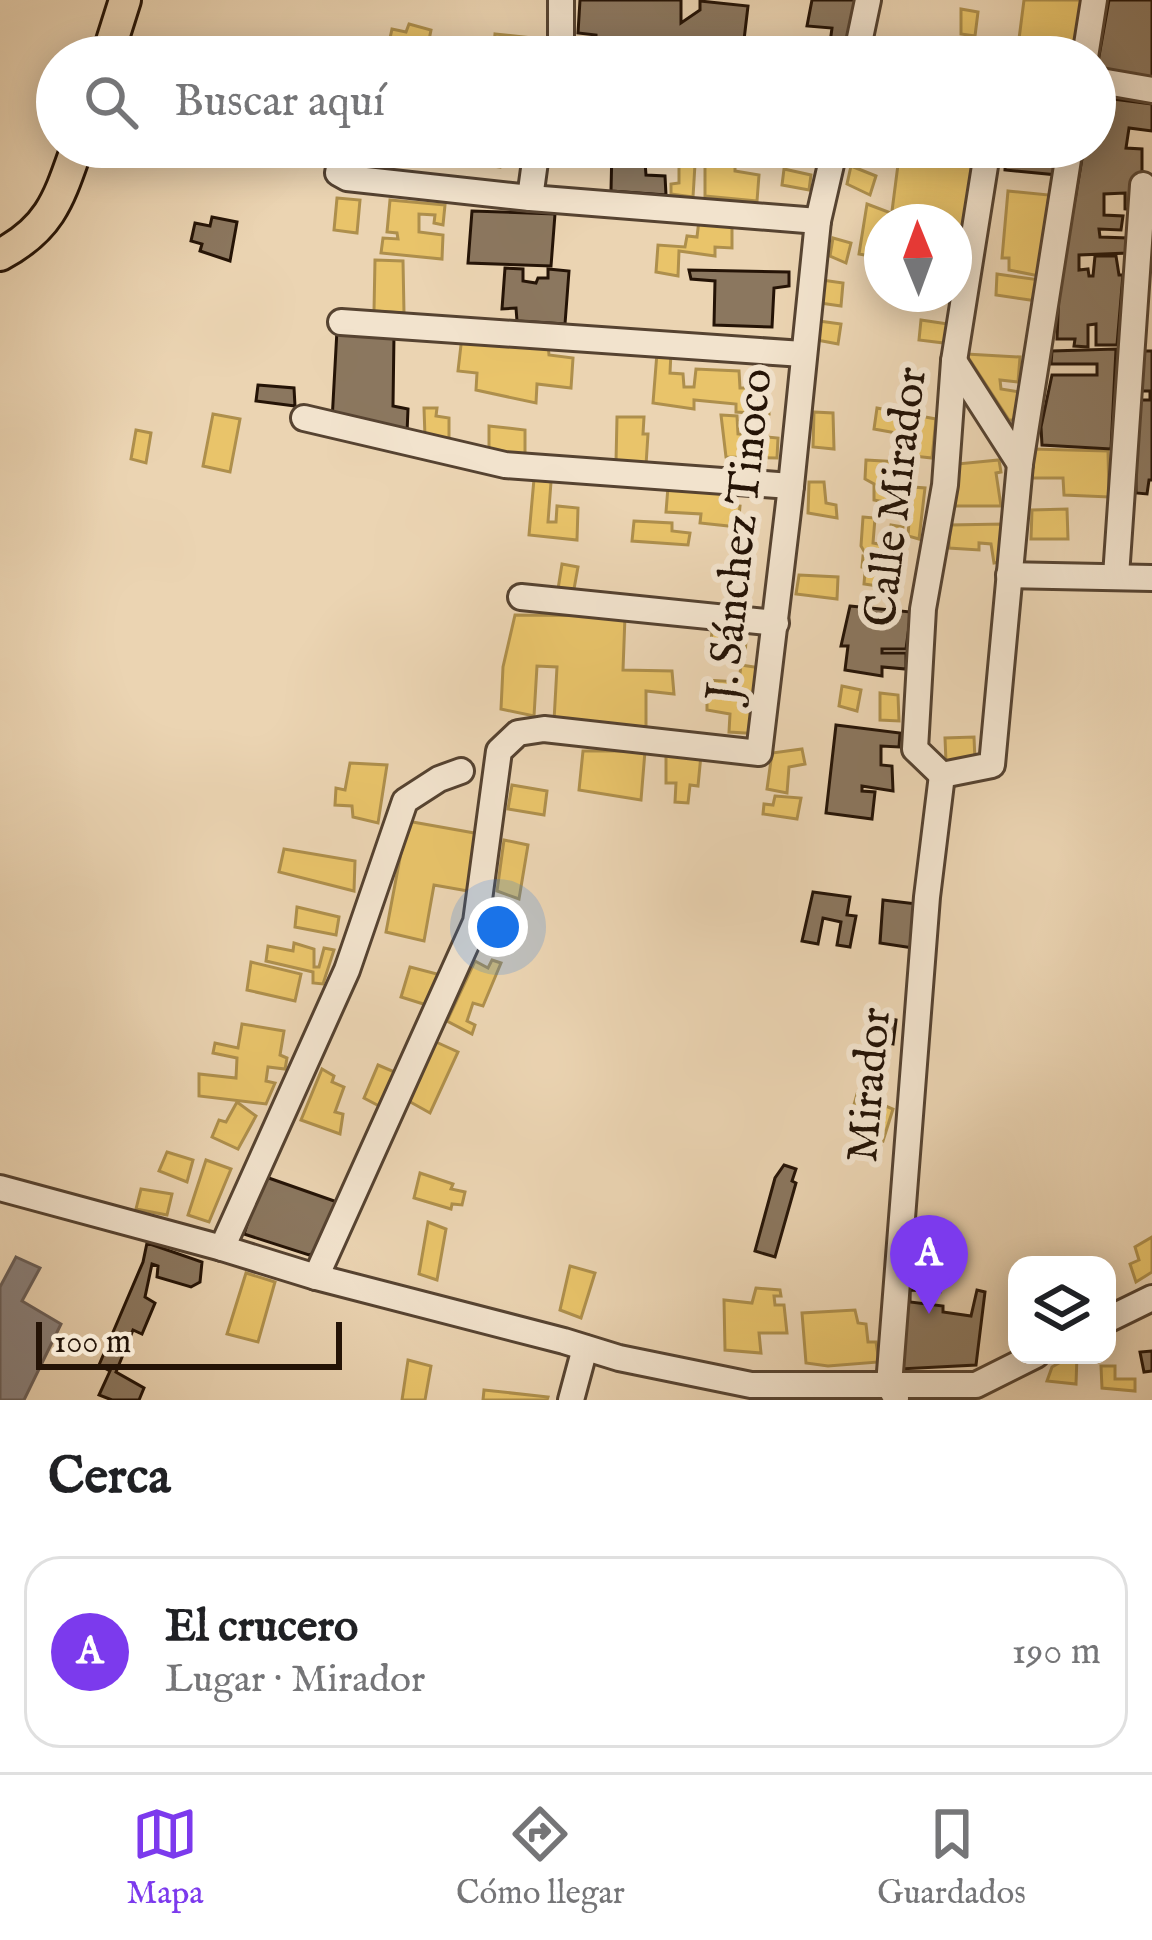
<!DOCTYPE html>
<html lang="es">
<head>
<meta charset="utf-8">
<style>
	:root { --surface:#fff; --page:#f2f2f2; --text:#202124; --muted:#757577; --line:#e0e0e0; --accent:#7c3aed }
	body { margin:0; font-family:"IM FELL English",serif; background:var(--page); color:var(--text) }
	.controls { position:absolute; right:36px; bottom:36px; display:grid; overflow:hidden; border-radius:24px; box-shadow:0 6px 30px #0003 }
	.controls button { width:108px; height:108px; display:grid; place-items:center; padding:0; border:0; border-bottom:3px solid var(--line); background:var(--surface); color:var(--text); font:60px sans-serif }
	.compass { position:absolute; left:864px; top:204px; width:108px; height:108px; border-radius:50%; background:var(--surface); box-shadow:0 6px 30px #0003; rotate:359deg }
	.scale { position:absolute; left:36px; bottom:30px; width:306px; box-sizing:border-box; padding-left:12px; border:6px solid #241306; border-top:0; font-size:33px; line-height:42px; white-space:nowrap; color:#241306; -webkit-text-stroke:9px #f2e3cd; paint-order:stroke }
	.you { position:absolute; left:498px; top:927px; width:42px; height:42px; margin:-30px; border:9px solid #fff; border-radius:50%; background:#1a73e8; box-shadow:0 0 0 18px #1a73e833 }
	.badge { display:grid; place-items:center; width:78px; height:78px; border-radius:50%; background:var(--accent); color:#fff; font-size:39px; font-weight:700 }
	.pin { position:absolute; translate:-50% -99px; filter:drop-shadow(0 3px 6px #0008) }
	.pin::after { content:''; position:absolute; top:63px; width:42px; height:36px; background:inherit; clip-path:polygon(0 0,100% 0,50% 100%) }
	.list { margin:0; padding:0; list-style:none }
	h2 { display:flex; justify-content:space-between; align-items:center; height:156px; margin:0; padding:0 48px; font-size:51px }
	h2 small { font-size:39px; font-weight:400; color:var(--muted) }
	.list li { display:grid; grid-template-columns:78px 1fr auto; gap:36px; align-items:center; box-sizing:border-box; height:192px; margin:0 24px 24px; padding:0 24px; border:3px solid var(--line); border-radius:36px }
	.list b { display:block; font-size:45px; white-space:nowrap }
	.list p { margin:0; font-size:39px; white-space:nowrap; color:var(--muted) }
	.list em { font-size:39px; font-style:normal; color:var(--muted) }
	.icon { flex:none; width:66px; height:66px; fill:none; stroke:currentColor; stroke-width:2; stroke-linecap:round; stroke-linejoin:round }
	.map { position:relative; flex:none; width:1152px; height:1400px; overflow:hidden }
	.search { position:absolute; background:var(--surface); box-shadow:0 6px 30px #0003; left:36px; right:36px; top:36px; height:132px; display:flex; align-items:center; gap:30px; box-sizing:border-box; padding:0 42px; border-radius:66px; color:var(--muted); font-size:45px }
	.sheet { height:372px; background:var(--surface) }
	nav { display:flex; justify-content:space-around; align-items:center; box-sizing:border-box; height:168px; border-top:3px solid var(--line); background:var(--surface); font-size:33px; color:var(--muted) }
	nav a { display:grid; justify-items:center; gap:6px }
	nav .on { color:var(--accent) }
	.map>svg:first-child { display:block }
	.homes { fill:#e9c46a; stroke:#ae8f4c; stroke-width:3 }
	.industry { fill:#8a817c; stroke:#6b6059; stroke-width:3 }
	.building { fill:#8b775f; stroke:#241306; stroke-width:3 }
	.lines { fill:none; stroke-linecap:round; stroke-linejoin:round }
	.minor-casing { stroke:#564331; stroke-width:30 }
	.major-casing { stroke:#241306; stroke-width:36 }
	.minor { stroke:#f2e3cd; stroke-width:24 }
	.major { stroke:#ebd4b2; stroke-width:30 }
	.labels { text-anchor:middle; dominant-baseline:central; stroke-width:12; stroke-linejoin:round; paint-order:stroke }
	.street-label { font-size:45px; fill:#241306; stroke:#f2e3cd }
</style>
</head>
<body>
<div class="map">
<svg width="1152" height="1400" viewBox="0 0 1152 1400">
	<rect width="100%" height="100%" fill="#ebd4b2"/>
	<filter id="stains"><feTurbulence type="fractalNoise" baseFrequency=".00167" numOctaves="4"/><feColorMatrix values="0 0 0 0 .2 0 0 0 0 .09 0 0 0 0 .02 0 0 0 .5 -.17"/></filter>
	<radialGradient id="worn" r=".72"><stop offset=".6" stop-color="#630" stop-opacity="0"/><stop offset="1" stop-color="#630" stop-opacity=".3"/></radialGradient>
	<g class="homes">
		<polygon points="1024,0 1081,0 1078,45 1019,39"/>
		<polygon points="961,9 978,12 975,36 961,34"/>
		<polygon points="409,24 431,30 426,55 389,43 392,29 406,32"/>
		<polygon points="495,34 542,39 540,57 493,57"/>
		<polygon points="885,38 915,45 911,57 881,55"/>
		<polygon points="957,45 975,45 975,57 955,57"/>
		<polygon points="805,46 827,50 826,57 804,57"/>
		<polygon points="355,147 403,147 400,161 354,155"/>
		<polygon points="482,147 523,147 521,162 501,161 500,167 479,164"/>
		<polygon points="671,147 696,148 693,197 671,194 671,184 679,183 679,157 670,156"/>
		<polygon points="705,147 735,147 735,171 759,175 757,201 705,196"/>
		<polygon points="899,157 972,165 958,274 954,273 954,222 943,222 945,214 892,211"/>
		<polygon points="851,166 876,176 870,195 847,184"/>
		<polygon points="784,169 811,175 809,190 782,185"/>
		<polygon points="1008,191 1049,195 1039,276 1009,270 1009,258 1002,258"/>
		<polygon points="337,198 360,200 357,233 334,230"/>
		<polygon points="390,200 445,205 443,225 434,223 435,215 419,214 419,232 443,235 442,259 381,253 383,238 398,239 397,233 387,232"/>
		<polygon points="867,204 891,213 891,222 882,222 882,258 859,254"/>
		<polygon points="699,220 732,226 732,248 715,247 715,256 679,251 678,276 656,272 658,245 685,247 687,236 697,237"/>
		<polygon points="833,238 851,243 846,263 830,256"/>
		<polygon points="375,260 403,261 404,313 374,311"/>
		<polygon points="997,274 1040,280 1037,301 996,295"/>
		<polygon points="822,280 843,283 841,306 820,303"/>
		<polygon points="911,294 940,294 940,300 911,298"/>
		<polygon points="921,320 948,324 944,343 919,340"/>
		<polygon points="819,321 841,324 838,344 817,340"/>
		<polygon points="462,336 548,343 549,355 573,358 571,388 537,384 536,403 476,390 477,373 458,371"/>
		<polygon points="671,352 670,373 683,374 684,387 694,387 696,369 739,371 740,388 767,388 769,414 736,412 736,404 694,400 694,409 653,403 657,353"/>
		<polygon points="966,354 1020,357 1018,382 1000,380 1001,389 1019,392 1017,420 1009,420"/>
		<polygon points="424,408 437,408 436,416 449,418 449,442 425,437"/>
		<polygon points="877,408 936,419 932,458 913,456 913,436 874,429"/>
		<polygon points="814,412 833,413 834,449 813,447"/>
		<polygon points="213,414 240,419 230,472 203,466"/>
		<polygon points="721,415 737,416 738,434 778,438 777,458 726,457"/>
		<polygon points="617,417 644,417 643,434 648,434 646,465 616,462"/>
		<polygon points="489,426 525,430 525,461 489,454"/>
		<polygon points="136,430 151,433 146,463 131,459"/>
		<polygon points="1032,449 1108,451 1109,497 1064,495 1063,478 1030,478"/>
		<polygon points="866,460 900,462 899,486 925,488 919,539 908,536 910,507 874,500 874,484 865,479"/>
		<polygon points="999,460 1001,472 996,473 1001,506 954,506 951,484 957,483 957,464"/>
		<polygon points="534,479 551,482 548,522 556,522 557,506 578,508 577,540 529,535"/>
		<polygon points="809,482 824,482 826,503 836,505 837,518 808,513"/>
		<polygon points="668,487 730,488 731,505 740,506 738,527 700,523 701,514 666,512"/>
		<polygon points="1067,509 1068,539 1031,539 1032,510"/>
		<polygon points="863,517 875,518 873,543 884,545 883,556 865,553 861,546"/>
		<polygon points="634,521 672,523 672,531 690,533 688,545 632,541"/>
		<polygon points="1004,524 1006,561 994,563 991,544 979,543 979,550 949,548 949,525"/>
		<polygon points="891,525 903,527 900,549 887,547"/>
		<polygon points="863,556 881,560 879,571 862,567"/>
		<polygon points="562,564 578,567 574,589 558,589"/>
		<polygon points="865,572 878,574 878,586 864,584"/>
		<polygon points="799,575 838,577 837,599 796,594"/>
		<polygon points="515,615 625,616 623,670 672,671 674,694 646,691 646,727 554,721 557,667 537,666 534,716 501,709 503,667"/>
		<polygon points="713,622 747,624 745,656 710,651"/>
		<polygon points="741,665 767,669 761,734 729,732 730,714 707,710 707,680 739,682"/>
		<polygon points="842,686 861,690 857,711 839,706"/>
		<polygon points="880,693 898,695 899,721 880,720"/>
		<polygon points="974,737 975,761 946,762 945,738"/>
		<polygon points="802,749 805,764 789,767 787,793 767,789 772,753"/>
		<polygon points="583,751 645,751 641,800 579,790"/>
		<polygon points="666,751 701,755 698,786 690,785 688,803 675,802 676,783 666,783"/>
		<polygon points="350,763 387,765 378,823 353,817 352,806 335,805 336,788 345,790"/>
		<polygon points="512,785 547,791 544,815 508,809"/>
		<polygon points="775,796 801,798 797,819 763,814 764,804 773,805"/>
		<polygon points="407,821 480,834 468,891 434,885 424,941 386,932"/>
		<polygon points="504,840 528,845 519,899 497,891"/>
		<polygon points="284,849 355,861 354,891 279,872"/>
		<polygon points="297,907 339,917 336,935 295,927"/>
		<polygon points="294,943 314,949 314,967 319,967 324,948 334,950 323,984 313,983 313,972 266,961 268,946 293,951"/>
		<polygon points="492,960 501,963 483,1006 473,1003 467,1021 475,1025 472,1034 447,1021 475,961 488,968"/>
		<polygon points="251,962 301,974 295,1001 247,990"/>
		<polygon points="410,967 441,975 433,1007 401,997"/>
		<polygon points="242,1024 284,1031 280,1055 287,1058 285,1069 268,1067 266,1081 275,1083 266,1104 199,1096 199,1074 236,1078 237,1058 213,1053 215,1043 238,1048"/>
		<polygon points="436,1042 458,1052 430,1113 405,1099"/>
		<polygon points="378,1065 397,1073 381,1107 364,1098"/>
		<polygon points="322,1069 334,1076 332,1082 344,1087 335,1112 343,1114 340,1134 301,1120"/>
		<polygon points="857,1094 893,1109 883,1141 848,1126"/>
		<polygon points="237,1102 256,1116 238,1149 212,1137 219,1120 226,1122"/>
		<polygon points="167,1152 193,1160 187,1182 159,1171"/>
		<polygon points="206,1160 231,1169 209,1222 188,1215"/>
		<polygon points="420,1173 453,1184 451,1189 465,1192 462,1205 452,1204 451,1209 414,1198"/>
		<polygon points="141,1189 172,1194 167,1215 136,1209"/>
		<polygon points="428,1222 446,1229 437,1280 419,1274"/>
		<polygon points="1152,1237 1152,1272 1136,1282 1130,1264 1139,1260 1135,1247"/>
		<polygon points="570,1266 595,1273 581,1318 560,1310"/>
		<polygon points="246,1273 275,1282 258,1342 227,1334"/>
		<polygon points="756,1288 780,1290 781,1296 774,1296 775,1305 784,1305 787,1333 759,1333 761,1353 725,1350 724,1300 752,1303"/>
		<polygon points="855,1310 858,1323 866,1324 868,1342 876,1342 879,1362 828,1366 806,1363 802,1313"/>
		<polygon points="1073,1355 1077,1355 1076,1384 1047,1381 1052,1367"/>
		<polygon points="408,1360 431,1366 425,1400 402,1400"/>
		<polygon points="1101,1366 1115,1366 1115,1379 1135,1379 1135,1391 1102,1388"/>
		<polygon points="484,1390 548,1397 547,1400 483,1400"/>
	</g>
	<polygon class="industry" points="16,1257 40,1268 22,1301 61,1324 24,1400 0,1400 0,1287"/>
	<g class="building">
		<polygon points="580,0 681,0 681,23 700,10 700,1 748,6 742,57 650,57 590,53 590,44 596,45 596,35 578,33"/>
		<polygon points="812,0 863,0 852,46 830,43 832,28 807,26"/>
		<polygon points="1109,0 1152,0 1152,81 1096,73"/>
		<polygon points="1105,98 1152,104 1152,131 1129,128 1126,148 1142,149 1142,179 1135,210 1125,209 1125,193 1104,194 1104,215 1123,216 1121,230 1099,229 1100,237 1128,238 1128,253 1079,255 1079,270 1088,269 1089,276 1093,276 1095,256 1116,256 1119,275 1123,275 1117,345 1096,345 1096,324 1088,325 1088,347 1074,346 1075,339 1057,339 1059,292 1084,147 1095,147 1095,138 1100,138"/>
		<polygon points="612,147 664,147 663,163 645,162 646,175 665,176 666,195 611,191"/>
		<polygon points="1016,147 1062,147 1058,175 1005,170 1006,148"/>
		<polygon points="472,211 555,214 551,266 468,263"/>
		<polygon points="212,217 237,222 230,261 200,251 202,244 191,241 195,223 210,226"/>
		<polygon points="505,268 523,269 523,281 536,283 538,278 548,278 548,269 569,271 565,324 517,321 516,308 502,309"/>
		<polygon points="689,270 789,272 789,286 774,288 772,327 714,325 715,281 691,279"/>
		<polygon points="337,330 394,334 393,406 408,409 407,433 332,421"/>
		<polygon points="1116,349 1111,449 1042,445 1041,427 1052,375 1097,375 1097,364 1051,364 1052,351"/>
		<polygon points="1142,351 1152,351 1152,480 1149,480 1147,494 1136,493 1135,400 1150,400 1150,391 1136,391"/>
		<polygon points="258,385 294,388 295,406 256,401"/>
		<polygon points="850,606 911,612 906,649 882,649 882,653 906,653 906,669 882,667 882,676 845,670 848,646 841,646"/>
		<polygon points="836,725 900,733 899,747 881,746 881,765 892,766 893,791 862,786 862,791 875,792 872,819 826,813"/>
		<polygon points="813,892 850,897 847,915 856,916 850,947 837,945 841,922 823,918 818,944 802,941"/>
		<polygon points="883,900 917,904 913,948 880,943"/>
		<polygon points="874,1015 896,1020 893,1044 871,1039"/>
		<polygon points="784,1165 796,1169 792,1181 796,1183 775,1257 755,1251 775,1178"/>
		<polygon points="263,1176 337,1202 321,1251 309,1255 244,1234"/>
		<polygon points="147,1243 202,1262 200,1282 191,1287 157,1277 158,1266 152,1264 145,1297 155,1303 142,1334 133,1330 116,1372 144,1388 139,1400 112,1400 99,1395 110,1371 99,1365 143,1262"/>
		<polygon points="901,1262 944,1272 940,1292 910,1290 910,1302 943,1306 943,1312 971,1316 977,1290 985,1292 976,1365 900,1369"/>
		<polygon points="1152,1351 1152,1371 1144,1372 1140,1352"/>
	</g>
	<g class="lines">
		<defs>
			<g id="minor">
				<polyline points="383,57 389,52"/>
				<polyline points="561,57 561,0"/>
				<polyline points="856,57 868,0"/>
				<polyline points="1085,57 1094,0"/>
				<polyline points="1095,80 1152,90"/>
				<polyline points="343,147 338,173 347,178 530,198 818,221"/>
				<polyline points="530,198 537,147"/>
				<polyline points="341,322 803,354"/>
				<polyline points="954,361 1020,464"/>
				<polyline points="304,418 505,465 791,486"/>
				<polyline points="1009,575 1152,578"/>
				<polyline points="1116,576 1143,185"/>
				<polyline points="521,597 776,623"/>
				<polyline points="942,775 992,765 1020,464 1070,147"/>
				<polyline points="942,775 915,749 923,609 945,485 954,361 988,147"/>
				<polyline points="0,1188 222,1248 316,1277 564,1341 619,1358 751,1385 976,1385 1036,1355"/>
				<polyline points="222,1248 347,970 405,801 439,779 461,771"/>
				<polyline points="316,1277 476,922 499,751 518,733 544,729 759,753 791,486 818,221 835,147"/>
				<polyline points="1107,1320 1152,1298"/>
				<polyline points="896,1398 889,1385 927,897 942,775"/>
				<polyline points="571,1400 585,1348"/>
			</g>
			<g id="major">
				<polyline points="107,57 125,0"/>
				<path d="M 0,255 C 51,228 59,198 77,147"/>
			</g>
		</defs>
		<use href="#minor" class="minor-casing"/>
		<use href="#major" class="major-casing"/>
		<use href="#minor" class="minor"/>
		<use href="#major" class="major"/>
	</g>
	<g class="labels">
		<g class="street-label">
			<text transform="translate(897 497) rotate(-83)">Calle Mirador</text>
			<text transform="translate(741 535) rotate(-84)">J. Sánchez Tinoco</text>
			<text transform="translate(870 1085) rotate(-85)">Mirador</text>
		</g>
	</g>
	<rect width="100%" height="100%" filter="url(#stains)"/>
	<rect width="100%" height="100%" fill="url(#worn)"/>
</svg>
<div class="controls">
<button><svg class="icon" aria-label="layers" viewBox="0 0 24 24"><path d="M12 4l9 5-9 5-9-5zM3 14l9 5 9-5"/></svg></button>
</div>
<svg class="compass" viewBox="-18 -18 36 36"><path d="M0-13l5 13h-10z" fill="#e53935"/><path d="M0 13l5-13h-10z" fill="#757577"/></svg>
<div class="scale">100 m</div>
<div class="you"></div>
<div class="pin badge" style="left:929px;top:1314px">A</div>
<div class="search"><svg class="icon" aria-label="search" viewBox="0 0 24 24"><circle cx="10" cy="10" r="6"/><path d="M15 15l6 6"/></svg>Buscar aquí</div>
</div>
<section class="sheet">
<h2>Cerca<small></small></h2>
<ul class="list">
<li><span class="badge">A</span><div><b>El crucero</b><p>Lugar · Mirador</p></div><em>190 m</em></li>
</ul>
</section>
<nav>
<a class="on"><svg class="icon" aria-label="map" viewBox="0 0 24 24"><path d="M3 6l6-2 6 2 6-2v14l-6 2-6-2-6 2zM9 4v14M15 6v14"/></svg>Mapa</a>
<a><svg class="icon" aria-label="directions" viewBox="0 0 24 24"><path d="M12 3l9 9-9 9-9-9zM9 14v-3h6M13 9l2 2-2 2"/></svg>Cómo llegar</a>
<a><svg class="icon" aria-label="saved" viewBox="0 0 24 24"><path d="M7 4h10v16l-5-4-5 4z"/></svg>Guardados</a>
</nav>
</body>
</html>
